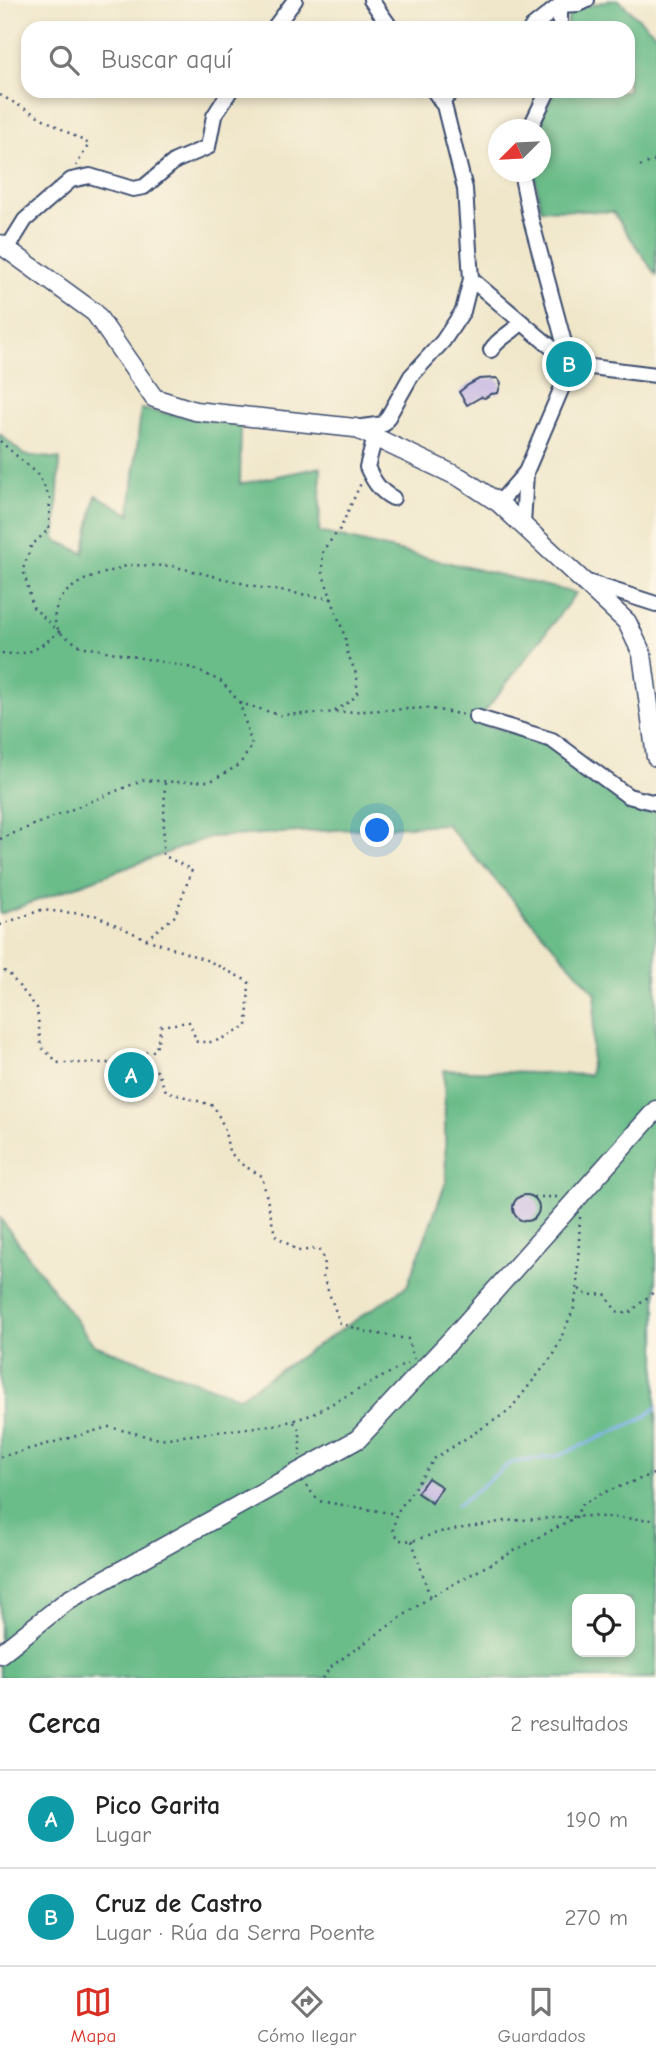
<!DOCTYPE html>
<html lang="es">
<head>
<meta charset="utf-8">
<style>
	:root { --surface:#fff; --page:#f6f6f6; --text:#222; --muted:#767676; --line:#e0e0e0; --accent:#d93025 }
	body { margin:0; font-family:"Comic Neue",sans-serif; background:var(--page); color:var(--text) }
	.controls { position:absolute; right:21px; bottom:21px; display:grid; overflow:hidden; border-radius:14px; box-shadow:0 4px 10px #0003 }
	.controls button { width:63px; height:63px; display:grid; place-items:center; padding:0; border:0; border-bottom:2px solid var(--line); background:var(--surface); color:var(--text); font:35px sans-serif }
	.compass { position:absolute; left:488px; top:119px; width:63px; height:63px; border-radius:50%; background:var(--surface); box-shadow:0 4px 10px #0003; rotate:246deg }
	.you { position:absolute; left:378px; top:831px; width:24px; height:24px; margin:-18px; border:5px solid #fff; border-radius:50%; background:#1a73e8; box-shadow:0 0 0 10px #1a73e833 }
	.badge { display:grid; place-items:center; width:46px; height:46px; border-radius:50%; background:var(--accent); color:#fff; font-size:23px; font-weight:700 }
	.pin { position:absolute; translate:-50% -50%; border:4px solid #fff; box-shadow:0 2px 7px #0006 }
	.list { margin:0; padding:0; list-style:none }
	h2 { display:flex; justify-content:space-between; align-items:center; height:91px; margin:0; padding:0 28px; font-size:30px }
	h2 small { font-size:23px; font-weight:400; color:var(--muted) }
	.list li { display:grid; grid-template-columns:46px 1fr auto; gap:21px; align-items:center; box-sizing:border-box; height:98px; padding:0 28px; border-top:2px solid var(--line) }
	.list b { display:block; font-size:26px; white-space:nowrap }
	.list p { margin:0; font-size:23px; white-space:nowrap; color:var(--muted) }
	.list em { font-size:23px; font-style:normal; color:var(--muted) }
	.icon { flex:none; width:38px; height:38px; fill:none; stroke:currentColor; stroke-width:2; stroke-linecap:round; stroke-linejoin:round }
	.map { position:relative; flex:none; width:656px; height:1678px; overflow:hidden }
	.search { position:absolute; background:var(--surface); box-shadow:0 4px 10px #0003; left:21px; right:21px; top:21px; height:77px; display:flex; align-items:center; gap:18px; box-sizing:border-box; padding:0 24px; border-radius:21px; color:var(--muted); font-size:26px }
	.sheet { height:287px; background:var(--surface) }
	nav { display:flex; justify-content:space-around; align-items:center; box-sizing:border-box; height:98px; border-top:2px solid var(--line); background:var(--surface); font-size:19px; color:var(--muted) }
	nav a { display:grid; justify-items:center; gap:4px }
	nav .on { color:var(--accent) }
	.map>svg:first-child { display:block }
	.forest { fill:#6abc89; stroke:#427674; stroke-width:2; fill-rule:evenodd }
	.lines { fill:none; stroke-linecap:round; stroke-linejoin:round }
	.stream { stroke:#82b2ed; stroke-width:3.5 }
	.building { fill:#c6b8e4 }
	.minor-casing { stroke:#3b4b6e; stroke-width:18 }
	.tertiary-casing { stroke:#3b4b6e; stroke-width:21 }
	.path { stroke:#3b4b6e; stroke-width:2.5; stroke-dasharray:2 5; stroke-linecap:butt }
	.minor { stroke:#fff; stroke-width:14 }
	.tertiary { stroke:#fff; stroke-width:18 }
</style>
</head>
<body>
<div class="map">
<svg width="656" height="1678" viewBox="0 0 656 1678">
	<rect width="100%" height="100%" fill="#fcf5e5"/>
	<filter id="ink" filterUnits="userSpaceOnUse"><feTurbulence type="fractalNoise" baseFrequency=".0143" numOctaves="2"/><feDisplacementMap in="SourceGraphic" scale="14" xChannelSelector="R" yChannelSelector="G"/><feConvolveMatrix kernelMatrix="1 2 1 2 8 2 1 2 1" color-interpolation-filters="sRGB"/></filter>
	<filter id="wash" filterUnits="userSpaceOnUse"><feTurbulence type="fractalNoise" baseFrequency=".00686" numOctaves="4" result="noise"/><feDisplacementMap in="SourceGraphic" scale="28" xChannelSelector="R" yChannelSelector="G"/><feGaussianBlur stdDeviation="1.57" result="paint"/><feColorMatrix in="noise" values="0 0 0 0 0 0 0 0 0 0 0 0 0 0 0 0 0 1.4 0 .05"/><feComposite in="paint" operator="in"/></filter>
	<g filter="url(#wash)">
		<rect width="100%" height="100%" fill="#f0e7cb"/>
		<g class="forest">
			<polygon points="611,0 618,0 656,34 656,275 613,212 541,209 534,172 540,172 540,130 536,129 555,91 628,91 628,28 567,28 569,11"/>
			<path d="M 141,409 L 241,426 L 240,484 L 321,467 L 319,532 L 576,593 L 476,723 L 548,742 L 656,813 L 656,1678 L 0,1678 L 0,1218 L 94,1345 L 239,1397 L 407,1286 L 446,1182 L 444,1070 L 590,1075 L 596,994 L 446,824 L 210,837 L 0,914 L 0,434 L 24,455 L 60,459 L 55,540 L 84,553 L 96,495 L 130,514 ZM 577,1599 L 630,1599 L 630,1652 L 577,1652 Z"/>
		</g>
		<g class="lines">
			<polyline class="stream" points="457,1506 510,1463 558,1456 642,1419 656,1408"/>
		</g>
		<g id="blocks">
			<g class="building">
				<polygon points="497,378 501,383 498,393 491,394 485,398 481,397 467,405 459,392 468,385 479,379"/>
				<circle cx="526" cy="1208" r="13"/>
				<polygon points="428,1478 442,1487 432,1503 417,1493"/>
			</g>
		</g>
	</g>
	<g filter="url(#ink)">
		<use href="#blocks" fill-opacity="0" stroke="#3b4b6e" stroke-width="2"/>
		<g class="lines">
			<defs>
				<g id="minor">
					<polyline points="371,0 391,28"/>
					<polyline points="560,5 578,4 587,0"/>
					<polyline points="274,28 295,0"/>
					<polyline points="531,28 560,5 563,0"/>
					<polyline points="560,28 560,5"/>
					<polyline points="441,102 453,91"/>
					<polyline points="529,130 548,91"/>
					<polyline points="521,172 530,216 566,350"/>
					<polyline points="7,249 25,220 71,180 90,176 133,189 144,187 175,161 208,147 214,116 230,91"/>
					<polyline points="471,279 558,353"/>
					<circle cx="568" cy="364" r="14"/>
					<path d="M 491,350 C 500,336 512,334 521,322"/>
					<polyline points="583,366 656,375"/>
					<polyline points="355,428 384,424 411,376 443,341 463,311 471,279 465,189 444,105 434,91"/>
					<path d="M 375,437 L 367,467 C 373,480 379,491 393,498"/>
					<polyline points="499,503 526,472 566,378"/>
					<polyline points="523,525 526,472"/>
					<polyline points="584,581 656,604"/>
					<polyline points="476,717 552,740 628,796 656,803"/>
				</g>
				<g id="tertiary">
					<polyline points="0,244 95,313 154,398 195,411 355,428 461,478 499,503 627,622 642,654 656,757"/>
					<polyline points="0,1654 68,1600 358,1439 449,1342 656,1110"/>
				</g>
			</defs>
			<use href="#minor" class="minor-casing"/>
			<use href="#tertiary" class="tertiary-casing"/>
			<g class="path">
				<polyline points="0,95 89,144 76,166"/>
				<polyline points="640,166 656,160"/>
				<path d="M 0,441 L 39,476 L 50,498 L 49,529 L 31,546 L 23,569 L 33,607 L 59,632 C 36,650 30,656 0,653"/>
				<polyline points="240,703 222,682 193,668 80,646 59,632 54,619 57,604 66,592 81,581 129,565 172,566 262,588 333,599"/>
				<polyline points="335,711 352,700 357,693 357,676 347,652 345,637 322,572 323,550 340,529 361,483"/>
				<polyline points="0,839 143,780 175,782 211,781 239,765 252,746 240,703 280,715 427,708 464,715"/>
				<polyline points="0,925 41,910 95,915 146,939 209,961 249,982 247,1027 214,1042 197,1042 189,1022 161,1026 156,1050 142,1054 131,1063 59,1063 41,1047 37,1008 10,975 0,968"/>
				<polyline points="146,939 175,916 192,870 163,855 165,783"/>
				<polyline points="131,1063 141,1072 157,1071 166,1091 214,1106 224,1127 229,1151 241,1164 262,1176 275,1235 298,1251 318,1249 325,1260 323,1277 340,1323 367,1332 408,1339 414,1359"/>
				<polyline points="534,1197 557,1197"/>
				<polyline points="580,1217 577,1289 574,1308 554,1354 509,1411 435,1458 396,1514 393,1530 399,1540 412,1541 440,1532 505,1521 586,1516 656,1520"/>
				<polyline points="579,1289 587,1295 605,1294 616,1311 628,1314 656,1290"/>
				<polyline points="294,1422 300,1431 300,1456"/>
				<polyline points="0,1457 109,1427 159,1439 281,1424 311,1415 408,1363"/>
				<polyline points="306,1486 319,1501 396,1514"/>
				<polyline points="412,1541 430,1597"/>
				<polyline points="322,1678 333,1665 430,1597 576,1517 581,1505 605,1492 656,1473"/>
			</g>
			<use href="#minor" class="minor"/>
			<use href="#tertiary" class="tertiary"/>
		</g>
	</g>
</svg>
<div class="controls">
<button><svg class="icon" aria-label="locate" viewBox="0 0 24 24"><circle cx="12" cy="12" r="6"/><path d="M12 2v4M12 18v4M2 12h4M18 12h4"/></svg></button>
</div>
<svg class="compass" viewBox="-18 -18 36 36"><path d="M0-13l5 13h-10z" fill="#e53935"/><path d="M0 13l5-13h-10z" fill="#767676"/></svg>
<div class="you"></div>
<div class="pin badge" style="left:131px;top:1075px;background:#0f9aa8">A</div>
<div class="pin badge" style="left:569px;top:364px;background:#0f9aa8">B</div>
<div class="search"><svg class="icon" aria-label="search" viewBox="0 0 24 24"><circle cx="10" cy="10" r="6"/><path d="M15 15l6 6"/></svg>Buscar aquí</div>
</div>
<section class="sheet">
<h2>Cerca<small>2 resultados</small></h2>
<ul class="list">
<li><span class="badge" style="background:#0f9aa8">A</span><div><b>Pico Garita</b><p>Lugar</p></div><em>190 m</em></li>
<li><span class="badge" style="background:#0f9aa8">B</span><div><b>Cruz de Castro</b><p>Lugar · Rúa da Serra Poente</p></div><em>270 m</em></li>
</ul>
</section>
<nav>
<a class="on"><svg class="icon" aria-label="map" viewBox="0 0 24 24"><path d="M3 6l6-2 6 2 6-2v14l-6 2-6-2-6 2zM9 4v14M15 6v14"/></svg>Mapa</a>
<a><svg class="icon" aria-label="directions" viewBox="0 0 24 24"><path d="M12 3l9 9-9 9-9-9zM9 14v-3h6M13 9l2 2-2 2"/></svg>Cómo llegar</a>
<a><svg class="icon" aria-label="saved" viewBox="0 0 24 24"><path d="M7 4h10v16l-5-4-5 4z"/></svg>Guardados</a>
</nav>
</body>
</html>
